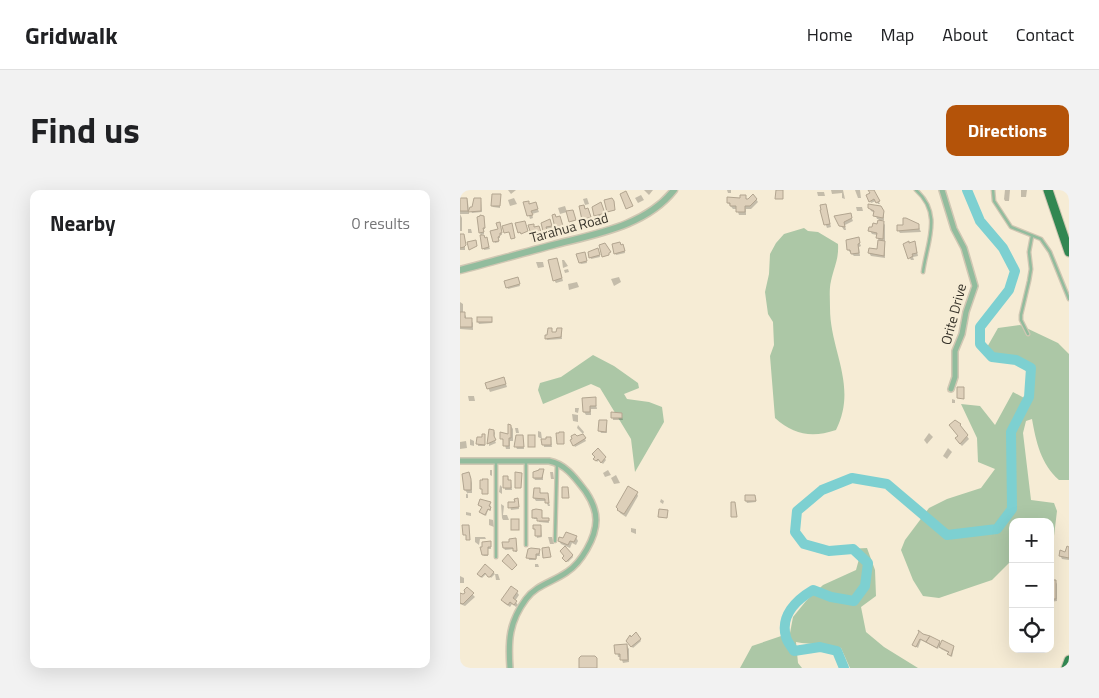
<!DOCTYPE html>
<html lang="en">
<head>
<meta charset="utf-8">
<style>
	:root { --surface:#fff; --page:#f2f2f2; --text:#202124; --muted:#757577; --line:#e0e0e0; --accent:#b45309 }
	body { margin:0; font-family:"Titillium Web",sans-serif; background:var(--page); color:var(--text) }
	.controls { position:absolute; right:15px; bottom:15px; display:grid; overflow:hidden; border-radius:10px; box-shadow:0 5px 20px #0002 }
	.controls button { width:45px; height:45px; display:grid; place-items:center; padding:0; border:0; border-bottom:1px solid var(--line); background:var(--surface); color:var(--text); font:25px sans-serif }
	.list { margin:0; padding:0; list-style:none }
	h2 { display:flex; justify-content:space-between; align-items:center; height:65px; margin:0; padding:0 20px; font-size:21px }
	h2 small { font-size:16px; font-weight:400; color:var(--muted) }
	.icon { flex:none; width:28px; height:28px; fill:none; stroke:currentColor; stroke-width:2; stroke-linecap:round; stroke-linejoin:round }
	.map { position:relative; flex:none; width:609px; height:478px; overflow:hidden; border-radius:10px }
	header { display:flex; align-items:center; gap:30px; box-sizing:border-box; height:70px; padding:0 25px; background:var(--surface); border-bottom:1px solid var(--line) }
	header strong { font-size:24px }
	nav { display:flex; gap:28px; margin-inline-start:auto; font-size:18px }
	.intro { display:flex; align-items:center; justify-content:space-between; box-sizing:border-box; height:120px; padding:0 30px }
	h1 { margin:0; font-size:35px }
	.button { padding:12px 22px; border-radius:10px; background:var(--accent); color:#fff; font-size:18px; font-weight:700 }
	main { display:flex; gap:30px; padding:0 30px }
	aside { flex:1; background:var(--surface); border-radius:10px; box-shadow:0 5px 20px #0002 }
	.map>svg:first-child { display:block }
	.green { fill:#acc7a6 }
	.shadow { fill:#0003 }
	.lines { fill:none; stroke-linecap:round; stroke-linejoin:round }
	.river { stroke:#7dd0d1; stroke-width:10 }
	.building { fill:#ded0ba; stroke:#b2a590 }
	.service-casing { stroke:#d0c7b3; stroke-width:5 }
	.minor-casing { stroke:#d0c7b3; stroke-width:8 }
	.tertiary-casing { stroke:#d0c7b3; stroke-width:9 }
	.trunk-casing { stroke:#d0c7b3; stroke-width:11 }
	.service { stroke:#92bc9d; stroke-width:2.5 }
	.minor { stroke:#92bc9d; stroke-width:5 }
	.tertiary { stroke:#92bc9d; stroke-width:6 }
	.trunk { stroke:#328752; stroke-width:9 }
	.labels { text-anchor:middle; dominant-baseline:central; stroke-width:4.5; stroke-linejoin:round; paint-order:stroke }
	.street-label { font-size:14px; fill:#37332a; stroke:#f6ecd5 }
</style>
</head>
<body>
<header>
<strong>Gridwalk</strong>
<nav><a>Home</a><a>Map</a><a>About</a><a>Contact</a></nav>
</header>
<div class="intro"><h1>Find us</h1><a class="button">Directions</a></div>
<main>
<aside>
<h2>Nearby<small>0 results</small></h2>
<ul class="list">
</ul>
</aside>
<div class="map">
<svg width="609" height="478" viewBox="0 0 609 478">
	<rect width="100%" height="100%" fill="#f6ecd5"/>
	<g class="green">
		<path d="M 344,38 L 348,41 L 358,42 L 378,54 C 379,69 374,77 371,91 C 369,99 370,109 370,118 C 370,161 398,196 376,240 C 352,248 334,245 315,228 L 310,166 L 314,155 L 313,132 L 308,124 L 305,102 L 309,84 L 310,64 L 316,53 L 324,44 Z"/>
		<path d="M 560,135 L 598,153 L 609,164 L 609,290 L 599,290 C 581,274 576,252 572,229 L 566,231 L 563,243 L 571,310 L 594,313 L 597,321 L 594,346 L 590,348 L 590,332 L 553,332 L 553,369 L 532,390 L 479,408 L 463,406 L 453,390 L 441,360 L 445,350 L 469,318 L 487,309 L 521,298 L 535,279 L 518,272 L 517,248 L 501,214 L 520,216 L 535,235 L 553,202 L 566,209 L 569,187 L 564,177 L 526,159 L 538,138 Z"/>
		<polygon points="133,165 154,176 178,193 179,198 164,204 167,209 189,212 202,217 204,232 175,282 171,249 140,198 131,194 83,214 78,200 80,193 101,187"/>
		<path d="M 407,358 L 415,380 L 416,406 L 401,417 L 406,442 L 424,457 L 458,478 L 390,478 L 381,458 C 367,453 351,455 336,452 L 338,473 L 342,478 L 280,478 L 292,456 L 330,443 L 333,427 L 346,411 L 363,395 L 396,380 L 399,369 L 387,359 Z"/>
	</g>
	<g class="shadow">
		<polygon points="48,0 56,0 51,4"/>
		<polygon points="184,0 193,0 189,5"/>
		<polygon points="267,0 271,0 271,3 268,3"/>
		<polygon points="371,0 383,0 385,9 382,8 382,3 372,4"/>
		<polygon points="395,0 400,0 401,8 398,8"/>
		<polygon points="410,0 413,0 420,14 418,14 416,11 411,13 407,5 411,3"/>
		<polygon points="545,0 550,0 549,11 545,11 544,9"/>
		<polygon points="561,0 567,0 566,7 561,7"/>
		<polygon points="357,2 364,2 365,6 358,6"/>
		<polygon points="40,5 40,18 33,17 32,16"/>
		<polygon points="181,5 184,10 178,13 175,8"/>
		<polygon points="285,7 287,10 296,9 298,12 291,19 286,19 286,25 279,25 277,19 273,19 268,13 281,10"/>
		<polygon points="54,8 57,14 50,16 48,10"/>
		<polygon points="127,8 129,14 125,15 123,9"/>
		<polygon points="7,9 8,12 9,24 0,24 0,17"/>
		<polygon points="21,10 22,22 12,23 11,21"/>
		<polygon points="68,12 70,15 77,17 79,22 72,24 73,28 70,29 65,13"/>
		<polygon points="366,15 371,37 367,38 361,21"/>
		<polygon points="105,16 107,22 100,24 98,18"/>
		<polygon points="120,17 128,21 131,29 125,31"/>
		<polygon points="396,17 402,17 403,21 397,21"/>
		<polygon points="409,17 420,17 424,22 424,30 422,30 425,35 425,68 411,66 409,63 410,59 418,60 419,51 417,45 412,44 410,41 418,35 419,29 417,29 415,23 411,21"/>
		<polygon points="133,18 145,24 148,32 147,32 144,27 137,29 138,33 137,33 135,29 137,28"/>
		<polygon points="0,24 2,28 2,41 0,41"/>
		<polygon points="390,24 393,31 385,35 386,40 384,40 380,34 378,34 375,27"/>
		<polygon points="23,26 25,39 24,39 24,44 22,44 27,51 30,59 24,60 20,42"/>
		<polygon points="93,26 96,29 101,29 103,38 98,40"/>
		<polygon points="90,30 92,38 86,39 87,42 85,42 82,34"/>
		<polygon points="40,35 42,45 40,45 40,48 38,48 39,52 35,53 34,51"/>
		<polygon points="458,35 461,42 440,43 438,40"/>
		<polygon points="74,38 79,39 81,44 75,46 76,50 72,51 71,47 73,47 72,44"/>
		<polygon points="8,39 11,39 12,43 8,43"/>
		<polygon points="0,45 3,45 5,48 5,60 0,60"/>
		<polygon points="398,49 401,56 399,57 400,66 394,66 388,60"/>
		<polygon points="161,56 164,57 165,63 156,65 155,63"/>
		<polygon points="456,56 458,66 453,67 454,70 451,70 447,64"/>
		<polygon points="138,61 140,67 131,69 129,63"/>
		<polygon points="125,65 127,73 121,74 120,73"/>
		<polygon points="102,70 104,70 108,76 103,78"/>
		<polygon points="76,72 83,72 84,77 78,78"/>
		<polygon points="98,72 103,91 96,93 94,90"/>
		<polygon points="104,80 108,79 109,82 105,83"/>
		<polygon points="159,87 161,92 154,96 151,89"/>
		<polygon points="58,91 60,96 48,99 47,97"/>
		<polygon points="117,92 119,97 109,100 108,94"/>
		<polygon points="0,112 3,114 3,123 6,126 6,130 11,130 13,133 13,140 0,139"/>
		<polygon points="31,128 32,133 19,134 18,132"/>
		<polygon points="91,139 92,143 98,143 101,139 102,149 87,150 86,148"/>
		<polygon points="45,191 47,197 30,202 26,193"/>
		<polygon points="8,206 14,206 15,211 9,211"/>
		<polygon points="135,209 137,219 131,219 131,225 126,225 124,222"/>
		<polygon points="492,209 495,210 495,213 492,213"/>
		<polygon points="115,218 119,218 118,223 115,222"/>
		<polygon points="152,223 161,224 163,230 153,230"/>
		<polygon points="112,224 118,225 118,232 113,231"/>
		<polygon points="146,231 147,243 141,243 140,241"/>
		<polygon points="118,235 124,242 123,244 117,238"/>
		<polygon points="51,236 53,239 53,251 50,251 50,259 46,259 44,251 41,248 49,246"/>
		<polygon points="55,238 58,238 59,243 56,243"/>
		<polygon points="30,241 34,241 35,243 34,249 36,253 29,256"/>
		<polygon points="78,241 81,242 82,249 78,247"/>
		<polygon points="469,243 473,247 467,254 464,250"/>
		<polygon points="24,245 25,256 18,256 19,248 23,248"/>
		<polygon points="123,245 126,251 115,257 111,251"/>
		<polygon points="62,246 64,259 57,259 56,257"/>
		<polygon points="507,246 509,249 502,256 498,252 499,247"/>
		<polygon points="91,248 92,257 84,257 83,250"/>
		<polygon points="10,249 14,251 14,256 10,255"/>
		<polygon points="6,251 7,258 0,259 0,252"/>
		<polygon points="488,258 492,262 487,269 483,266"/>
		<polygon points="138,260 146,270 143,274 139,270 137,272 135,269"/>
		<polygon points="30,280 32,280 32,286 30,285"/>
		<polygon points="148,280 151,285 145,287 143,283"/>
		<polygon points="83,282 83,290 75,290 74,288"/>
		<polygon points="90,282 93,282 94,289 91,289"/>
		<polygon points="156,285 160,293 154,294 151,288"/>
		<polygon points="10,286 12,293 12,303 7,303 8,305 8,308 6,308 6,304 8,304 5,300"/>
		<polygon points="44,287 48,287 49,291 51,291 52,300 45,300"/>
		<polygon points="40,295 42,297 42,304 39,302"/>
		<polygon points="79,299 81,304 87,305 90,316 88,316 86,311 76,311 74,308"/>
		<polygon points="177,303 178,306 166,327 160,323 157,317"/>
		<polygon points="295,306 296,312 287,313 286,311"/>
		<polygon points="201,309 204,311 203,314 200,312"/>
		<polygon points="58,310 59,319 51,320 49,313 56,313"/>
		<polygon points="30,313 31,321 28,320 26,326 22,324 20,322 22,318 19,315"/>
		<polygon points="41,314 44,316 43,325 47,325 49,330 43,330 42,328"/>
		<polygon points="82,321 82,329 88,329 89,333 79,332 78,329 74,329 73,327"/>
		<polygon points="6,322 11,323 11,326 6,325"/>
		<polygon points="29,329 33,330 34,337 29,335"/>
		<polygon points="74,337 81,337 82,347 77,348"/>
		<polygon points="171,338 176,339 176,344 171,342"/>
		<polygon points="15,347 25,347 26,349 20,349 19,355 15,352"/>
		<polygon points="88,347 92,347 94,354 90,354"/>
		<polygon points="116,347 118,351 116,355 112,353 110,358 101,354 99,351"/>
		<polygon points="55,350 57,362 55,362 54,359 45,360 44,358"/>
		<polygon points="30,352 31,359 28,359 28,366 24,366 23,365"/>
		<polygon points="608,358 609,358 609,370 602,369 600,365 606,363"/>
		<polygon points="79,360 80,366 77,366 76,370 69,370 68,366"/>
		<polygon points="112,365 113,367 108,372 105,370"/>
		<polygon points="590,365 592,367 592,376 590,376"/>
		<polygon points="75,374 78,374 79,377 75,377"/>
		<polygon points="26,376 35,384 31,388 27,383 22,388 19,386"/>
		<polygon points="35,384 38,384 40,390 36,390"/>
		<polygon points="0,386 4,388 4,393 0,393"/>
		<polygon points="590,386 592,386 597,394 597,411 590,412"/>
		<polygon points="7,399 15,407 5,416 0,414 0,405 4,406"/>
		<polygon points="57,402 59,405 55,411 58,415 56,417 52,414 50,417 44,413 43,410"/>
		<polygon points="460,443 479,452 481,454 494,457 492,467 490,466 489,463 481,459 479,456 478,459 461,450 458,458 455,456"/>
		<polygon points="176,444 181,451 173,458 167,451"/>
		<polygon points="156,456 167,456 169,459 169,472 163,473 161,467 158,467"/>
	</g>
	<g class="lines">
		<path class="river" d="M 384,478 L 377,461 L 360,457 L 334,461 C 332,457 327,452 326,447 C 320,426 336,410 353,400 L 371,407 L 394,411 L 405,396 L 408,373 L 393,359 L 369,361 L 344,354 L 335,342 L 337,321 L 362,300 L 392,288 L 427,294 L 487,345 L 537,339 L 552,319 L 551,242 L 569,207 L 571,178 L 556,170 L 532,167 L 520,154 L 520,137 L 549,100 L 555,81 L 543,58 L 520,31 L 507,0"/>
	</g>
	<g class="building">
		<polygon points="316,0 323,0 323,9 315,9"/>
		<polygon points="408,0 414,0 420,11 416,13 414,9 409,12 406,5 410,3"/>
		<polygon points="166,1 173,16 166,19 160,4"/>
		<polygon points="32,4 41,4 40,16 31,16"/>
		<polygon points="293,4 297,9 290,16 285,16 285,22 276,22 276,16 270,16 270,13 267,13 267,7 280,8 280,5 286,5 286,9 288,9"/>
		<polygon points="0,8 7,8 8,21 0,21"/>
		<polygon points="14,8 21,8 21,21 8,22 10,17 12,17"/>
		<polygon points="152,8 154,11 155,20 147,22 144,10"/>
		<polygon points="69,11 69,14 76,12 78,19 71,21 73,25 67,26 63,12"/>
		<polygon points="141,12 147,29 144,30 142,24 134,26 132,17"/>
		<polygon points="366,14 370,34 364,35 360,20 361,20 360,15"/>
		<polygon points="408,14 421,16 424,21 423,28 413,26 414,21 408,18"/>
		<polygon points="124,15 125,19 128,18 131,27 122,30 119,16"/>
		<polygon points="113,20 116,30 109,32 106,21"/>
		<polygon points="391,23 392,28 384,32 385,37 379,36 374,26"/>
		<polygon points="95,24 96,27 100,26 103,36 95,38 92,25"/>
		<polygon points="20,25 24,26 25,38 23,38 24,42 19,43 17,27 20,26"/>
		<polygon points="443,28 446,28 459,34 459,39 437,41 437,35 443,35"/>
		<polygon points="90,29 92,36 86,37 87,40 83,41 81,33"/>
		<polygon points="418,30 424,31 423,49 416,48 417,43 408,41 409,37 412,37 413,33 417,34"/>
		<polygon points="65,31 68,41 61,44 60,42 58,43 55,33"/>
		<polygon points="40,32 42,43 40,43 40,46 38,47 39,51 33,52 30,41 38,39 36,33"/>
		<polygon points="52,33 55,48 51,49 49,42 44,43 42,36"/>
		<polygon points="74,34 74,37 79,36 81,42 74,45 74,44 71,44 68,35"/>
		<polygon points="0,44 4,44 6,55 4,57 0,58"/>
		<polygon points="20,45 24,45 25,48 27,47 29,57 22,59"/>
		<polygon points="399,47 400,53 398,54 399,63 391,64 390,60 387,60 386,50"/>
		<polygon points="16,50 17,56 9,60 7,52"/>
		<polygon points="418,50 425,51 424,66 408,63 409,58 417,59"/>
		<polygon points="449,51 449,53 455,51 457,63 452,64 453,66 448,69 443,54"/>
		<polygon points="160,52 161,55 163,54 165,61 154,64 152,54"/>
		<polygon points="145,53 151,62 149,63 149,65 142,67 139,55"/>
		<polygon points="138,58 140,65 129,68 128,62"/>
		<polygon points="125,62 127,71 119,73 116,64"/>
		<polygon points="97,68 102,88 93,91 88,70"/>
		<polygon points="58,87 60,94 46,98 44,91"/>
		<polygon points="0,122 5,122 5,128 12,128 12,137 0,137"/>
		<rect x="17" y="127" width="15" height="5"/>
		<polygon points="88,138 92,138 92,142 96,142 97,138 102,138 101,147 85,149 85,145 87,145"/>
		<polygon points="44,187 46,194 27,199 25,193"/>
		<polygon points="497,197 504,197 504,209 497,208"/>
		<polygon points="136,207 136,216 130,216 130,222 123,222 122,208"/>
		<polygon points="151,222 162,223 162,228 151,228"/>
		<polygon points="139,230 147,230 146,242 138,241"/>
		<polygon points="495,230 501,234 500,235 508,245 500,254 495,248 498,246 489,235"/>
		<polygon points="48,234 51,235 51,248 49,248 49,256 43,256 43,249 40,249 40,242 48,244"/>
		<polygon points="29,239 34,240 34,246 36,250 27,254"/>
		<polygon points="99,242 104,242 104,254 97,254 96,243 99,243"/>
		<polygon points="22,244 25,244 25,255 16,254 17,247 22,247"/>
		<polygon points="115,244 117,246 123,244 126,248 113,256 110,250 112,249 111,246"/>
		<polygon points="56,245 63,245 64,257 54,257"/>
		<rect x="68" y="245" width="7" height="12"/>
		<polygon points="86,247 91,247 91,255 82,255 81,249 86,249"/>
		<polygon points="138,258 146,267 141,273 138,269 136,271 133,269 135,267 132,264"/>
		<polygon points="79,279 84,279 82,288 73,288 73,282 79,280"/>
		<polygon points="9,282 11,289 11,300 4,300 2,284"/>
		<polygon points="55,282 62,283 61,298 55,298"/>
		<polygon points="43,286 48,286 48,290 51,290 51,298 43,298"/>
		<polygon points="22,289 28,289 28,304 22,304 22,299 20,299 20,290 23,290"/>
		<polygon points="168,296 178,302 164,324 157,320 158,319 156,317"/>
		<polygon points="102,297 108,297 109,308 102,308"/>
		<polygon points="74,298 80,298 80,303 88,303 89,313 85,313 85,309 73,308"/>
		<polygon points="285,305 295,305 296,311 285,311"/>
		<polygon points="58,308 59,317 48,318 48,312 55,312 54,309"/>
		<polygon points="20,309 31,312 29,316 31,317 30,320 28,319 25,325 19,322 22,317 18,315"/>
		<polygon points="271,312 275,312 277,327 271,327"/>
		<polygon points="76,319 82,320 82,328 89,328 89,331 77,331 77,328 72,328 72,320"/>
		<polygon points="199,319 208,320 207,328 198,327"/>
		<rect x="51" y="329" width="8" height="11"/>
		<polygon points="2,335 9,335 10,350 6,350 6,345 3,345"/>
		<polygon points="73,335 81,335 81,346 75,346 75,339 73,339"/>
		<polygon points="106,342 117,346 114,352 110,351 108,355 98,351 99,347 103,348"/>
		<polygon points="56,348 57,361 53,361 53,358 43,358 42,352 49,352 49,349"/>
		<polygon points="31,351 31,357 28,357 28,365 22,365 20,357 22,357 22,352"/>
		<polygon points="105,356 113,365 106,372 102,368 104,366 100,361"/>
		<polygon points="607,356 609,357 609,368 599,366 600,360 605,362"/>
		<polygon points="89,357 91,367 83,368 82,358"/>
		<polygon points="71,358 80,359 79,364 76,364 76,369 66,368 68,359"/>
		<polygon points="48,364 57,375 52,380 42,371"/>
		<polygon points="25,374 34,382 30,387 28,387 25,383 21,387 17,384"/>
		<polygon points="590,385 593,385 593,390 596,390 596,409 590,409"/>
		<polygon points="51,396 58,401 53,408 57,411 54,415 50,412 48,415 41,410"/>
		<polygon points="7,397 14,403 3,414 0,413 0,403 3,404 5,403 4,400"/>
		<polygon points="458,440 463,444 470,446 466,452 460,449 456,457 452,455 459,442"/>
		<polygon points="176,442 181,449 171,457 166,451 170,445 171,447"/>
		<polygon points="470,446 480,451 477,458 466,452"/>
		<polygon points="482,450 494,456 491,466 487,464 489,462 479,457"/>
		<polygon points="167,454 168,470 160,470 160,464 155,464 154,455"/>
		<polygon points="121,466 135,466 137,468 137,478 119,478 119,468"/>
	</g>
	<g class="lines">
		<defs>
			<g id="service">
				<path d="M 456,0 C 483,24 467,52 463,82"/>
				<polyline points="533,0 534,11 551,37 581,49 590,62 609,109"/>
				<polyline points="568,144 561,130 561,125 569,91 571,79 569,62 572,46"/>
				<polyline points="36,271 36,367"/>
				<polyline points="66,271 66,355"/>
				<polyline points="95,351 97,273"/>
			</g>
			<g id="minor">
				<polyline points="482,0 494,39 504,58 515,96 506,122 502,144 495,161 495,187 491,199"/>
				<path d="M 0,271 L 89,271 C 106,274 116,289 126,302 C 132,311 136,320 136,330 C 136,348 121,373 107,382 C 93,392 76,395 66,409 C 49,432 48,451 50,478"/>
			</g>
			<path id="tertiary" d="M 0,80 C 31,72 62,63 93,55 C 135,44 186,36 214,0"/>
			<g id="trunk">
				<polyline points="588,0 609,62"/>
				<polyline points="606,478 609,470"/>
			</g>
		</defs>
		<use href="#service" class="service-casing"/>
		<use href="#minor" class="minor-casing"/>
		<use href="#tertiary" class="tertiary-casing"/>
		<use href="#trunk" class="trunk-casing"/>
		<use href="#service" class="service"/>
		<use href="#minor" class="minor"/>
		<use href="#tertiary" class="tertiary"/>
		<use href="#trunk" class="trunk"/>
	</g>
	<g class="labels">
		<g class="street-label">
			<text transform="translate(109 37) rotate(-15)">Tarahua Road</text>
			<text transform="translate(493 124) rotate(-75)">Orite Drive</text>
		</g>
	</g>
</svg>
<div class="controls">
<button>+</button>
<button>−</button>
<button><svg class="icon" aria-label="locate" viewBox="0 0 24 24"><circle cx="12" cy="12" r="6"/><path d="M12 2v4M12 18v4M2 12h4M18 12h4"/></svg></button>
</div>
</div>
</main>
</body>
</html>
